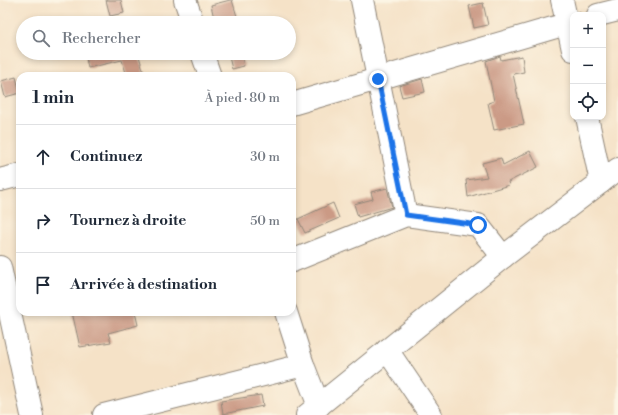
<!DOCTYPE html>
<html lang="fr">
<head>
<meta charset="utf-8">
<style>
	:root { --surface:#fff; --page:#f6f6f7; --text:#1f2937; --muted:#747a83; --line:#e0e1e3 }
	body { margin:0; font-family:"Libre Bodoni",serif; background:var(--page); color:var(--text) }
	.controls { position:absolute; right:12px; top:12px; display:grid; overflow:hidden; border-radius:8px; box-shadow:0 2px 6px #0003 }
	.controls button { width:36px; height:36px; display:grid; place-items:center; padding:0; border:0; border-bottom:1px solid var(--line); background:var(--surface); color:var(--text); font:20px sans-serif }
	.stop { position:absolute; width:12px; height:12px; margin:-9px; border:3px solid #1a73e8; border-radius:50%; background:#fff }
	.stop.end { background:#1a73e8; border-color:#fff; box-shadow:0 1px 4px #0008 }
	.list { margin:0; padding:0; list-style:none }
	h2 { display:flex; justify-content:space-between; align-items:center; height:52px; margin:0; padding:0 16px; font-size:17px }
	h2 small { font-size:13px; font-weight:400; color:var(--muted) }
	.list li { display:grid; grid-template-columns:26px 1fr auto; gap:12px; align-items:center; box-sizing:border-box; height:64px; padding:0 16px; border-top:1px solid var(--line) }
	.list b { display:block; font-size:15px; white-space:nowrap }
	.list em { font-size:13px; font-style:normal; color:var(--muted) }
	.icon { flex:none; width:22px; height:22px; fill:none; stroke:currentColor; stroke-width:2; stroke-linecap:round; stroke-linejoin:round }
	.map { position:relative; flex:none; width:618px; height:415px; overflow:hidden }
	.search { position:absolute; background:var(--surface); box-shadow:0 2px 6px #0003; left:16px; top:16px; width:280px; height:44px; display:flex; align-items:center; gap:10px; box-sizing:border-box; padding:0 14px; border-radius:22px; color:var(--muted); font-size:15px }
	.panel { position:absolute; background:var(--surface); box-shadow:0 2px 6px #0003; left:16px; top:72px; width:280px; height:244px; border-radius:12px }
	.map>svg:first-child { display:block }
	.building { fill:#cb9a85 }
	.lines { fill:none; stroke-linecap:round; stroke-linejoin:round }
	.minor-casing { stroke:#908679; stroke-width:24 }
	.major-casing { stroke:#908679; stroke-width:24 }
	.minor { stroke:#fff; stroke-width:22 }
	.major { stroke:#fff; stroke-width:22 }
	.route { stroke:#1a73e8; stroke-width:5 }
</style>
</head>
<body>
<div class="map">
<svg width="618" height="415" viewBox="0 0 618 415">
	<rect width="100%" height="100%" fill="#fcf5e5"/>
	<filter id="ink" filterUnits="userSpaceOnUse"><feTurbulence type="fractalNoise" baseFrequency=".025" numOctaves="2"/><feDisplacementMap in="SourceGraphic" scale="8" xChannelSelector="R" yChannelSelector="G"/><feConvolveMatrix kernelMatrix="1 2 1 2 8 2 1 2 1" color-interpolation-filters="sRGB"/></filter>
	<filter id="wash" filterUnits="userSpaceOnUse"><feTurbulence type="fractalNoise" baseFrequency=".012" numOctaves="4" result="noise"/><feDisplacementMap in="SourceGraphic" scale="16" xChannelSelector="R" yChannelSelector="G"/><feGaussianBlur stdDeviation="0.9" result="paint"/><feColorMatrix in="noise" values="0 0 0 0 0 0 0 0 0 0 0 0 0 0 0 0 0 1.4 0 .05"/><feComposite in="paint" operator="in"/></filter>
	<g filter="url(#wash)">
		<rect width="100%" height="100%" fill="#f5e2c7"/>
		<g id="blocks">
			<g class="building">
				<polygon points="106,0 121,0 124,13 110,16"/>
				<polygon points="230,0 232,0 239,23 215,23 211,5"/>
				<polygon points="483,3 488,25 474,28 469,6"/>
				<polygon points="85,53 138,53 145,76 127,76 122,60 88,68"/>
				<polygon points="228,53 241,53 244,66 232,69"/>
				<polygon points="500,56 501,60 522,56 524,72 513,74 524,124 494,130 488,103 494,101 486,61"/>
				<polygon points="16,77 20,93 5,97 1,81"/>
				<polygon points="422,79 425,92 402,97 399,86"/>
				<polygon points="530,151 538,167 508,182 509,185 468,197 466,180 487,177 482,163 501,158 503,165"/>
				<polygon points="387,188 392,207 358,217 354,204 373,199 371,192"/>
				<polygon points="333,203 339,218 305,233 298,219"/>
				<polygon points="72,312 135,312 138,325 108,333 111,342 80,347"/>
				<polygon points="261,395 263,406 223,414 221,401"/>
			</g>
		</g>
	</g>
	<g filter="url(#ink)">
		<use href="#blocks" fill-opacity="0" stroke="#908679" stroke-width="1"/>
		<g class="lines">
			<defs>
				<g id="minor">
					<polyline points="185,0 193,23"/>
					<polyline points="362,0 406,215"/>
					<polyline points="562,0 573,50"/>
					<polyline points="598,15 618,10"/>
					<polyline points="202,53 210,76"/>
					<polyline points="292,104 573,22"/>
					<polyline points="587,117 601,182"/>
					<polyline points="0,180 20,175"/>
					<polyline points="292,261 406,215 478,225 503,257"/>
					<polyline points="0,267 32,415"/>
					<polyline points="286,312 303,365 319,406"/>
					<polyline points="387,350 431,415"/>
					<polyline points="104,415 303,365"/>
				</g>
				<polyline id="major" points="307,415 503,257 618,169"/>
			</defs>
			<use href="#minor" class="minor-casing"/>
			<use href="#major" class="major-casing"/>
			<use href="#minor" class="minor"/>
			<use href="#major" class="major"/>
		</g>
	</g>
	<g class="lines" filter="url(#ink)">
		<polyline class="route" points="378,79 406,215 478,225"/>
	</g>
</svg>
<div class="controls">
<button>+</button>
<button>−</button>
<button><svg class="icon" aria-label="locate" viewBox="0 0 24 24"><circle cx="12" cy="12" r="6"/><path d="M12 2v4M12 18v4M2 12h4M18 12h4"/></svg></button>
</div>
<div class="stop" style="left:478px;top:225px"></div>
<div class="stop end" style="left:378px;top:79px"></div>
<div class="search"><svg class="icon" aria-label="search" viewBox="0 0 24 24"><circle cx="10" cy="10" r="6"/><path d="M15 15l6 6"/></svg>Rechercher</div>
<section class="panel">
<h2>1 min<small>À pied · 80 m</small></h2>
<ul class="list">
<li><svg class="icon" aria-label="ahead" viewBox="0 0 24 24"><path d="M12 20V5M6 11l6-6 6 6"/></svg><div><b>Continuez</b></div><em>30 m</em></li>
<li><svg class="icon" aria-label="right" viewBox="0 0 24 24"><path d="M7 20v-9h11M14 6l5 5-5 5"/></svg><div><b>Tournez à droite</b></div><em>50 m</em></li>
<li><svg class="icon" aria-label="arrive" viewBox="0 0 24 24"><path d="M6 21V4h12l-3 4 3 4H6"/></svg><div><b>Arrivée à destination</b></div></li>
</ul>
</section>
</div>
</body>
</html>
